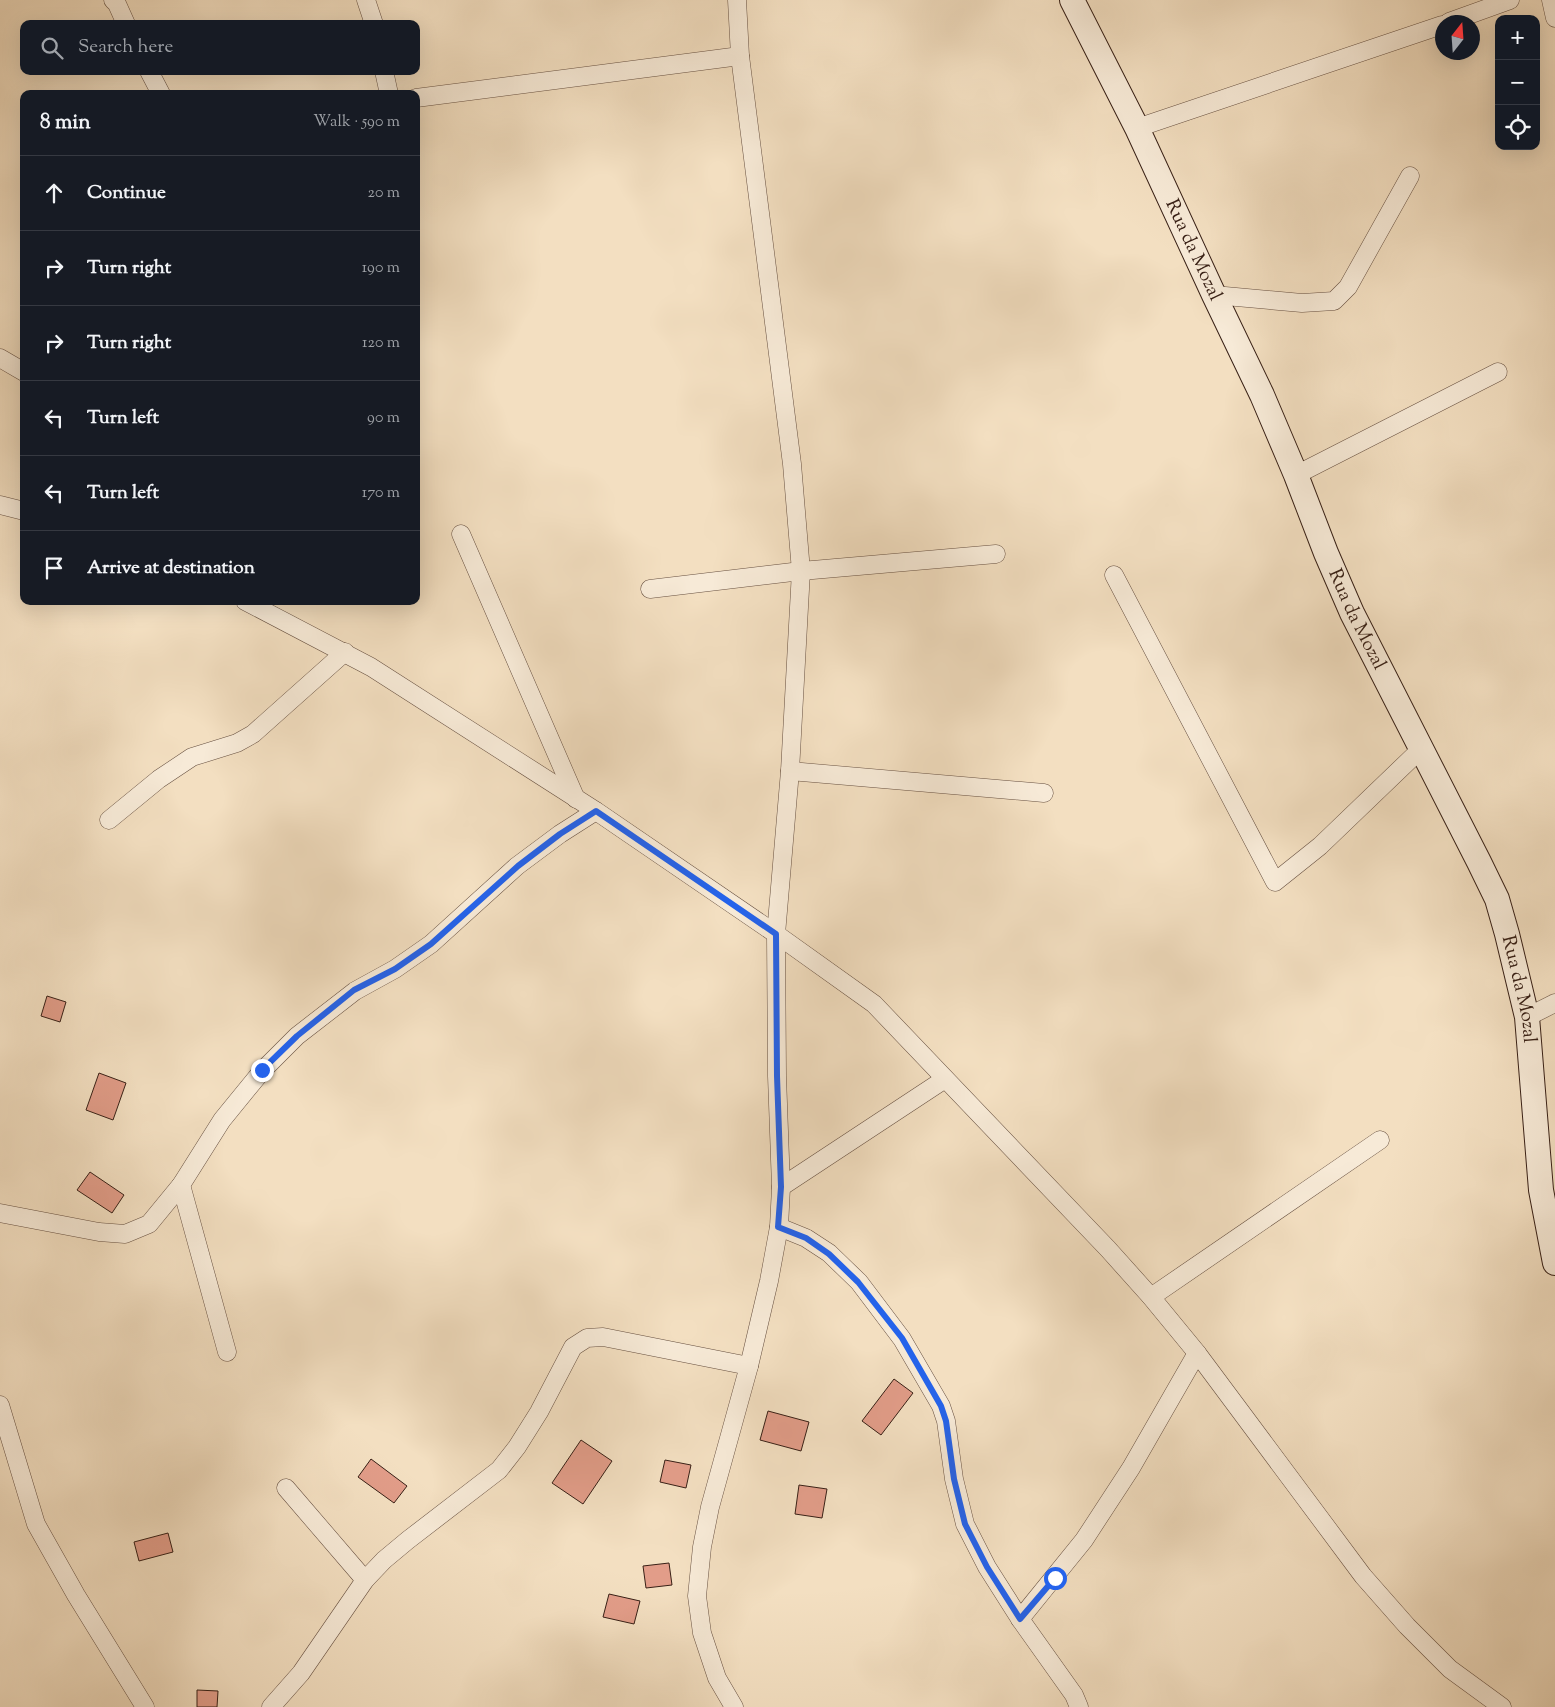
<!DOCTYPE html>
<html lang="en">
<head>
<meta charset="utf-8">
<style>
	:root { --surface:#171b24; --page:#20242c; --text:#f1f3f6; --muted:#9ea1a6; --line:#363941 }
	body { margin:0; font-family:"Sorts Mill Goudy",serif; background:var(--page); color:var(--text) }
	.controls { position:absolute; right:15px; top:15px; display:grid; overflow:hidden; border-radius:10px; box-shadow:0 5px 20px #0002 }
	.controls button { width:45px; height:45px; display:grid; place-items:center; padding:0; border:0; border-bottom:1px solid var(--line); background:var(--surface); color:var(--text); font:25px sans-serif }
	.compass { position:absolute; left:1435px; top:15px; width:45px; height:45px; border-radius:50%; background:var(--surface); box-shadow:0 5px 20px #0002; rotate:17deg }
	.stop { position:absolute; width:15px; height:15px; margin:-11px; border:4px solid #2563eb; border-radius:50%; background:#fff }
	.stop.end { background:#2563eb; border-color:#fff; box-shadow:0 1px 5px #0008 }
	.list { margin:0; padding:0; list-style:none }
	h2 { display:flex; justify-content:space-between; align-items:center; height:65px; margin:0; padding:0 20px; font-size:21px }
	h2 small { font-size:16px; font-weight:400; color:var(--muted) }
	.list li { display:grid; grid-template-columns:32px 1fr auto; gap:15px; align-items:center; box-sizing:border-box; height:75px; padding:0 20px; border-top:1px solid var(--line) }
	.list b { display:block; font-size:19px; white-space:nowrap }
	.list em { font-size:16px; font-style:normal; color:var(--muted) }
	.icon { flex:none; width:28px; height:28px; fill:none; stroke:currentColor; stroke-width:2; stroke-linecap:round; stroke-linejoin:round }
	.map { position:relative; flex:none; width:1555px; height:1707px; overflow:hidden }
	.search { position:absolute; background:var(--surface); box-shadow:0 5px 20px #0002; left:20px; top:20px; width:400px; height:55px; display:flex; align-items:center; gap:12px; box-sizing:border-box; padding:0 18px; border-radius:10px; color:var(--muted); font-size:19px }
	.panel { position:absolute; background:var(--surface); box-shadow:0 5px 20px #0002; left:20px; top:90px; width:400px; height:515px; border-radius:10px }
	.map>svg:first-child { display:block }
	.building { fill:#e29d89; stroke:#382016 }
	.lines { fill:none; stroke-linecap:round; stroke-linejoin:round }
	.minor-casing { stroke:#675041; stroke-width:19 }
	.secondary-casing { stroke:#382016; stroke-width:26 }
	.minor { stroke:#f7ead7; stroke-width:18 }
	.secondary { stroke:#f7ead7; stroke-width:24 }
	.route { stroke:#2563eb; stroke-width:6 }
	.labels { text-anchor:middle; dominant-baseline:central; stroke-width:5; stroke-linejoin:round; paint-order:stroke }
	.street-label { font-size:19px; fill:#382016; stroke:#f7ead7 }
</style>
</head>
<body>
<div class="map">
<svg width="1555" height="1707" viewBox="0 0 1555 1707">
	<rect width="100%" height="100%" fill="#f3dfc1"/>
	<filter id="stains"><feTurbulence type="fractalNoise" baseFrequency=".004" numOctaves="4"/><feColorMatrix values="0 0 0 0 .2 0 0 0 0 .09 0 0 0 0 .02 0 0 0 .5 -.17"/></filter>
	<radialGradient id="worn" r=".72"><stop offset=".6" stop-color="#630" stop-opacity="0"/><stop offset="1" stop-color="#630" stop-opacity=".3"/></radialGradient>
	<g class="building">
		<polygon points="47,996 66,1002 60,1022 41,1016"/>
		<polygon points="99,1073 126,1083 113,1120 86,1110"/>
		<polygon points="90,1172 124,1195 112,1213 77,1190"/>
		<polygon points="894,1379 913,1393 881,1435 862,1421"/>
		<polygon points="768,1411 809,1422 801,1451 760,1440"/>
		<polygon points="581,1440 612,1461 583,1504 552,1483"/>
		<polygon points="371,1459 407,1486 394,1503 358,1477"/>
		<polygon points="665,1460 691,1465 686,1488 660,1482"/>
		<polygon points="799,1485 827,1489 822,1518 795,1514"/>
		<polygon points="168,1533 173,1552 139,1561 134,1542"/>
		<polygon points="669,1563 672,1585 646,1588 643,1566"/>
		<polygon points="609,1594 640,1601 634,1624 603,1617"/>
		<polygon points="197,1690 218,1691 217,1707 197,1707"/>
	</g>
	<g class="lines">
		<defs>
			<g id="minor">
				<polyline points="113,0 117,4 126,24"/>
				<polyline points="366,0 374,24"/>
				<polyline points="1551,0 1555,18"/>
				<polyline points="1449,22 1510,0"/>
				<polyline points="149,71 161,94"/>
				<polyline points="384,71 389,94"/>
				<polyline points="416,98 740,56"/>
				<polyline points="1137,128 1442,25"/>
				<polyline points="1214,295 1302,303 1334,301 1348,287 1410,176"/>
				<polyline points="0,358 24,372"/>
				<polyline points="1296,475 1498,372"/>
				<polyline points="0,505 24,511"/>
				<polyline points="461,534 576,799"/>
				<polyline points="1114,575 1275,882 1320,846 1421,749"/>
				<polyline points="650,589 801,571 996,554"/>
				<polyline points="245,601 371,667 596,811 776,934 874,1004 1108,1249 1151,1297 1197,1353 1363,1576 1407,1626 1450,1669 1502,1707"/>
				<polyline points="790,771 1044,793"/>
				<polyline points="109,820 159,779 192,757 237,743 253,734 345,652"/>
				<polyline points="1527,1017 1555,1003"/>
				<polyline points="181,1185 227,1352"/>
				<polyline points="781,1187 945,1079"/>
				<polyline points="0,1213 99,1232 125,1234 149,1224 181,1185 222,1120 262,1071 297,1036 355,991 395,969 431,944 517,866 560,834 596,811"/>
				<polyline points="779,1227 806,1238 829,1253 859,1282 902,1339 941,1406 946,1421 954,1479 965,1524 987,1567 1020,1619 1074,1695 1079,1707"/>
				<polyline points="1151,1297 1380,1140"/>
				<polyline points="0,1405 36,1524 76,1595 145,1707"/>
				<polyline points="286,1488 365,1580"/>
				<polyline points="1020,1619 1084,1540 1131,1468 1197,1353"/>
				<polyline points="271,1707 301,1673 365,1580 384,1560 408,1540 499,1470 517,1447 539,1412 573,1347 587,1338 603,1337 749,1366"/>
				<polyline points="734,1707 717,1678 702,1633 697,1596 702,1547 710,1507 749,1366 769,1281 779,1227 781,1187 777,1076 776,934 790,771 801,571 792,464 740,56 737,0"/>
			</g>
			<g id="secondary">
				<path id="s1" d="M 1072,0 L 1137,128 L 1214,295 L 1262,395 L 1296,475 L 1326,553 L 1352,613 L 1479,862 L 1497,899 L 1507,934 L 1527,1017 L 1541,1190 L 1555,1263"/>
			</g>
		</defs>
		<use href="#minor" class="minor-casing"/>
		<use href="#secondary" class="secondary-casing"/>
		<use href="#minor" class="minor"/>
		<use href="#secondary" class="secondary"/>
	</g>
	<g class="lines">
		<polyline class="route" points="262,1070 297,1036 354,990 395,969 431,944 518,866 560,834 596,811 776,934 777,1076 781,1187 778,1227 806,1238 829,1254 858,1282 902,1338 941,1406 946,1421 954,1479 965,1524 987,1567 1020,1619 1055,1578"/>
	</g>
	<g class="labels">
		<g class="street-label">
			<text stroke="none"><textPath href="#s1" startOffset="278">Rua da Mozal</textPath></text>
			<text stroke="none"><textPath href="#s1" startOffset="682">Rua da Mozal</textPath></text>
			<text stroke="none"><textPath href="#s1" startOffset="1088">Rua da Mozal</textPath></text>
		</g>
	</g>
	<rect width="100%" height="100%" filter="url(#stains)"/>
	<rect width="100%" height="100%" fill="url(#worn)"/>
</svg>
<div class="controls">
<button>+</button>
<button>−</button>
<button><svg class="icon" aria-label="locate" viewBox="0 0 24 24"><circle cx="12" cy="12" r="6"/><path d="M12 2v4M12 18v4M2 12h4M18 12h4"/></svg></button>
</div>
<svg class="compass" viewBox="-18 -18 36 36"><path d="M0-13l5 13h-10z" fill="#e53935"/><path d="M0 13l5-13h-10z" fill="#9ea1a6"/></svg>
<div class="stop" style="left:1055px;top:1578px"></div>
<div class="stop end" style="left:262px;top:1070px"></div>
<div class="search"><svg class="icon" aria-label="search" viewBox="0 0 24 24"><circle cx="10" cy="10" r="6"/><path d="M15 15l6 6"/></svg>Search here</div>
<section class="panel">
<h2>8 min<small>Walk · 590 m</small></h2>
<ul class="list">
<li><svg class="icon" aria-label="ahead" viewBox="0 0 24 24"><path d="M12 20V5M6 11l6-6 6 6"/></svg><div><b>Continue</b></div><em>20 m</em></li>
<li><svg class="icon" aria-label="right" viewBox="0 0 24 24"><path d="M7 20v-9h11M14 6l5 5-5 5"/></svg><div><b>Turn right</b></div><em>190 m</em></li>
<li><svg class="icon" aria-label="right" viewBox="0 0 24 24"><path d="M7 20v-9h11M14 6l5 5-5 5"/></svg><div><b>Turn right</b></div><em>120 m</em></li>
<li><svg class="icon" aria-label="left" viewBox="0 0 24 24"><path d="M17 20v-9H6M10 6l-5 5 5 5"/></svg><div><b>Turn left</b></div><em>90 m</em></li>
<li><svg class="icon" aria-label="left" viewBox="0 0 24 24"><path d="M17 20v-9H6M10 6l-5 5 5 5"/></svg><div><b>Turn left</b></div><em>170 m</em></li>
<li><svg class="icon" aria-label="arrive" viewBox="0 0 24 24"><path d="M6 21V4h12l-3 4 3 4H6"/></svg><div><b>Arrive at destination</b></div></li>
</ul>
</section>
</div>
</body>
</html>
